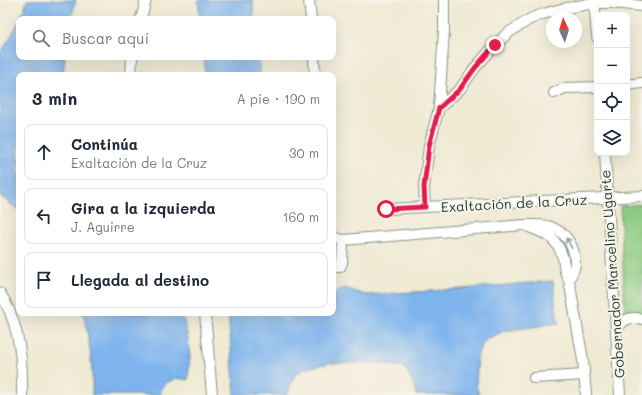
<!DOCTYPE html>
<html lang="es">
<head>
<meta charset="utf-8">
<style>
	:root { --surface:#fff; --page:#f6f6f7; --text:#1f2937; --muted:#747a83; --line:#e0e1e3 }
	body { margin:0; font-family:Mali,sans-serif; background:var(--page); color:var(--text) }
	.controls { position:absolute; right:12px; top:12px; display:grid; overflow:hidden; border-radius:8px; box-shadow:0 4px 16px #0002 }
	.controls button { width:36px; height:36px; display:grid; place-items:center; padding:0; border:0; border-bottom:1px solid var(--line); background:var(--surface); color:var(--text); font:20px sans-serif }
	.compass { position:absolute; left:546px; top:12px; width:36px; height:36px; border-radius:50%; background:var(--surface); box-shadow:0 4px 16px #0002; rotate:356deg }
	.stop { position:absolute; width:12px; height:12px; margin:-9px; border:3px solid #e11d48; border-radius:50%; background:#fff }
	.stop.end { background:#e11d48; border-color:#fff; box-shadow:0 1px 4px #0008 }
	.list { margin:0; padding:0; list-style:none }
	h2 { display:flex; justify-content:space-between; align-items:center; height:52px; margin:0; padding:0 16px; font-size:17px }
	h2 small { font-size:13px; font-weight:400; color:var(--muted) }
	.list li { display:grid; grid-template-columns:26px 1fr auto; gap:12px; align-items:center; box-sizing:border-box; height:56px; margin:0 8px 8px; padding:0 8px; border:1px solid var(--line); border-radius:8px }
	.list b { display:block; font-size:15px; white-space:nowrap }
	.list p { margin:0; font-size:13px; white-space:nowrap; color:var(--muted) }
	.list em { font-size:13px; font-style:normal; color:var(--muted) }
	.icon { flex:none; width:22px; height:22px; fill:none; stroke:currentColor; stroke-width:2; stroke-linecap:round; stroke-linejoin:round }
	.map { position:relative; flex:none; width:642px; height:395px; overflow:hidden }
	.search { position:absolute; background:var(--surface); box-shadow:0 4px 16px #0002; left:16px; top:16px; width:320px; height:44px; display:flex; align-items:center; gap:10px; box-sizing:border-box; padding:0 14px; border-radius:8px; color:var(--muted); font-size:15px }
	.panel { position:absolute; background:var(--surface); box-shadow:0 4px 16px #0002; left:16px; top:72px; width:320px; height:244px; border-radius:8px }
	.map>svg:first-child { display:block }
	.green { fill:#8bc980; stroke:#55835a }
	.water { fill:#7eb4ed; stroke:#4e7890 }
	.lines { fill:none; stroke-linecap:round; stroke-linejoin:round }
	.minor-casing { stroke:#879484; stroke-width:12 }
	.minor { stroke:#fff; stroke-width:10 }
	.oneway { stroke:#8f9e9a }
	.route { stroke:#e11d48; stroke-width:5 }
	.labels { text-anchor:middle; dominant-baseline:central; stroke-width:4; stroke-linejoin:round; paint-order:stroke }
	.street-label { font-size:14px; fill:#1f3d34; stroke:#f7f3e8 }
</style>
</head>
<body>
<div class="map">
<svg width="642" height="395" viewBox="0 0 642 395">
	<rect width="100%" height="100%" fill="#f7f3e8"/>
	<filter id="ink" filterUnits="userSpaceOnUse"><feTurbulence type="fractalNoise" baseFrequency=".025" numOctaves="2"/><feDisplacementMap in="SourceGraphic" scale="8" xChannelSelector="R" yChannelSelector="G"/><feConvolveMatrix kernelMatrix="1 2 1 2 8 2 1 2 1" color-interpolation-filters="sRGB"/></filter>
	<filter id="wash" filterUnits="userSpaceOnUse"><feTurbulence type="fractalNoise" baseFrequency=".012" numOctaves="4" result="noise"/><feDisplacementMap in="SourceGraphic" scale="16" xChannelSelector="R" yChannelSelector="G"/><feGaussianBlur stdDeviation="0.9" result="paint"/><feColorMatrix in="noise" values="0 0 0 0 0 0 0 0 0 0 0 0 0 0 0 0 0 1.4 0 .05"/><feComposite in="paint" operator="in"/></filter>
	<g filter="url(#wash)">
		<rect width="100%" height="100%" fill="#efead3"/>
		<polygon class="green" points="642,204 642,315 625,317 620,206"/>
		<g class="water">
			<polygon points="27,0 76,0 71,19 20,19 24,10"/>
			<polygon points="198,0 253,0 254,19 200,19"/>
			<polygon points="19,21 19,57 65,57 63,75 19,75 19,210 0,196 0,53 9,40"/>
			<polygon points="204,57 258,57 260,75 205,75"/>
			<polygon points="553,281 557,316 559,323 504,331 485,340 478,353 476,385 479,395 416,395 415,388 405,368 382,363 329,363 304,369 294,376 287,395 235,395 228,313 333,313 333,293 345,288 365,295 461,289"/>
			<path d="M 83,313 L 162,313 L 164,314 L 182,313 L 187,334 L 190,356 L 188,380 L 176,378 C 166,383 163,384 160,395 L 92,395 C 93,367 90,340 83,313 Z"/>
		</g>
	</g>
	<g filter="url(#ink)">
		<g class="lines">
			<defs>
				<g id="minor">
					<polyline points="309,0 311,19"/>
					<polyline points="594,0 597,37"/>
					<polyline points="141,19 146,0"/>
					<polyline points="314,57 315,75"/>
					<polyline points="131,75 132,57"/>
					<polyline points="627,85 642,83"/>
					<polyline points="554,93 565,88 597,87"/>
					<polyline points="439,108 444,31 444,0"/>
					<polyline points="605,153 620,395"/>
					<polyline points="425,207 424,187 429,146 439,108 460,89 475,68 495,45 508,33 530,19 543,14 561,9 594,3 611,3 642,6"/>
					<polyline points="386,209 642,196"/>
					<polyline points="333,236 336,238 343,240 524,225"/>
					<polyline points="333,266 334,267 340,267 342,263 343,240"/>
					<path d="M 569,280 C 570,276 573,272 574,269 C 578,254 569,235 555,229 C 546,224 534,225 524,225 C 544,233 556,235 563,258 C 564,263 564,267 565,271 C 566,274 568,277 569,280 L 583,360 L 586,395"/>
					<path d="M 0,293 C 19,322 23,361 22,395"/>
					<polyline points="205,313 212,395"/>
					<path d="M 616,331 C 622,320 629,316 642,319"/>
					<polyline points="534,378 584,375"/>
				</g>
			</defs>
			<use href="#minor" class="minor-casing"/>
			<use href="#minor" class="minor"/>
		</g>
		<defs><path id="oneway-shaft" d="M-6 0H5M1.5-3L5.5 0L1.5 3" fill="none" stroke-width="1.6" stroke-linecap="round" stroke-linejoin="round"/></defs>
		<use class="oneway" href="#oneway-shaft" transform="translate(569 243) rotate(-119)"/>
	</g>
	<g class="lines" filter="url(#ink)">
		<polyline class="route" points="386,209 425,207 424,187 429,146 439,108 460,89 475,68 495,45"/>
	</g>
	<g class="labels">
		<g class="street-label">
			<text transform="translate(514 203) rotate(-3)">Exaltación de la Cruz</text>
			<text transform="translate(612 274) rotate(-94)">Gobernador Marcelino Ugarte</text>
		</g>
	</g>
</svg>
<div class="controls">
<button>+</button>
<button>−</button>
<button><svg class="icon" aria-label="locate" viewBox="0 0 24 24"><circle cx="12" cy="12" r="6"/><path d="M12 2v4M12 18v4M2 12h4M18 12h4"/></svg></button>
<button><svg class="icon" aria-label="layers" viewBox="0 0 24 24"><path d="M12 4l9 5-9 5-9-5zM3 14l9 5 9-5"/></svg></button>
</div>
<svg class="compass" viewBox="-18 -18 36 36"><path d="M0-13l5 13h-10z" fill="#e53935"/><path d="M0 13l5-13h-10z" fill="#747a83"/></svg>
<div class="stop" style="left:386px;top:209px"></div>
<div class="stop end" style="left:495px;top:45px"></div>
<div class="search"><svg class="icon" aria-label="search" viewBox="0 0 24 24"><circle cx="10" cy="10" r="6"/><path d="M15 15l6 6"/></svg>Buscar aquí</div>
<section class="panel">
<h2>3 min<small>A pie · 190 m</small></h2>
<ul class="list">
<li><svg class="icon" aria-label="ahead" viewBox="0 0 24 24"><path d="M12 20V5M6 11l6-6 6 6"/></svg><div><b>Continúa</b><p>Exaltación de la Cruz</p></div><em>30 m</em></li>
<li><svg class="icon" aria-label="left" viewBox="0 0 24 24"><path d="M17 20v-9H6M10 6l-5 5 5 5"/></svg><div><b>Gira a la izquierda</b><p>J. Aguirre</p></div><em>160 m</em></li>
<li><svg class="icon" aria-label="arrive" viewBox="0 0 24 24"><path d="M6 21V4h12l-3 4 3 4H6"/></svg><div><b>Llegada al destino</b></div></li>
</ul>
</section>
</div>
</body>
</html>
